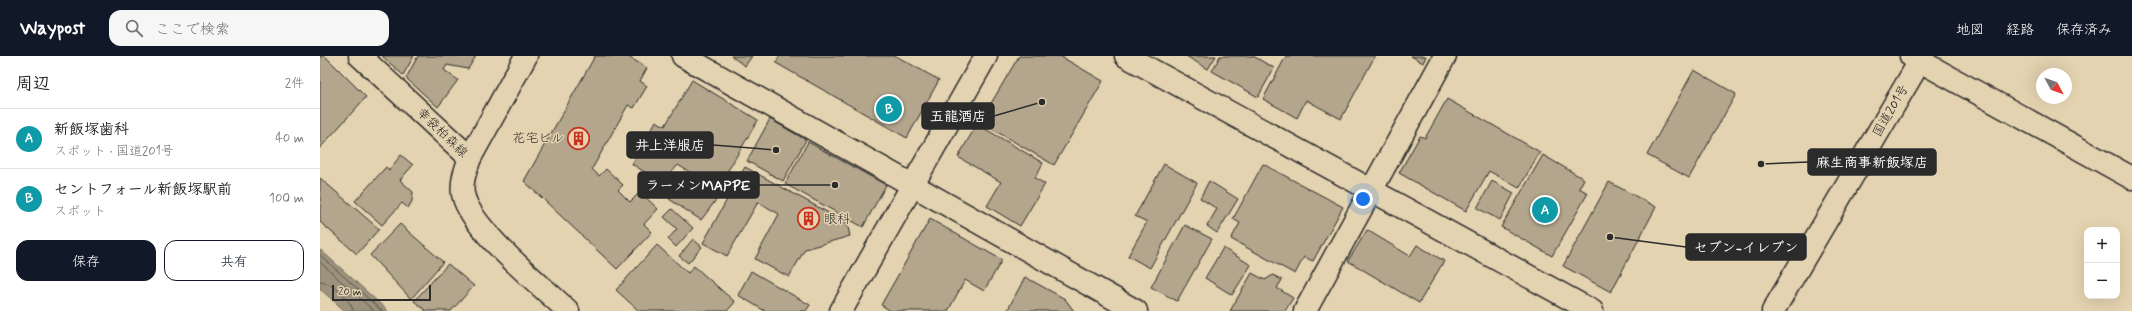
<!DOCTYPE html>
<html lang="ja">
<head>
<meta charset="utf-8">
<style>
	:root { --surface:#fff; --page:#f6f6f6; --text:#202124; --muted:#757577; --line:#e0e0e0; --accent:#111827 }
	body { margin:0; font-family:Mynerve,"Klee One",sans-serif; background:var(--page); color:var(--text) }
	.controls { position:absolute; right:12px; bottom:12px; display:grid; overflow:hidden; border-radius:8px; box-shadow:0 4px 16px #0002 }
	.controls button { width:36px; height:36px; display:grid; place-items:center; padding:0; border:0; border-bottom:1px solid var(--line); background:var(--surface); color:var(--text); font:20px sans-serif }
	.compass { position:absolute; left:1716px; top:12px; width:36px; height:36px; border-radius:50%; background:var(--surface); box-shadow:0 4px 16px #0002; rotate:131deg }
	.scale { position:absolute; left:12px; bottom:10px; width:99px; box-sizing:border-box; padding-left:4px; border:2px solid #2b2b2b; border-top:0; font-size:11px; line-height:14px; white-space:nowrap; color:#2b2b2b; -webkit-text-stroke:3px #e4d3b0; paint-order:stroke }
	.you { position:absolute; left:1043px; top:143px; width:14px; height:14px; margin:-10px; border:3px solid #fff; border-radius:50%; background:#1a73e8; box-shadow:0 0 0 6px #1a73e833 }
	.badge { display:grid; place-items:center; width:26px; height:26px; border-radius:50%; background:var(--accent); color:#fff; font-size:13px; font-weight:700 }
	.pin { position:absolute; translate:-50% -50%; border:2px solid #fff; box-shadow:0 1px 4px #0006 }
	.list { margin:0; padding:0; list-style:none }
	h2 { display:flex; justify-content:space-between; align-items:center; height:52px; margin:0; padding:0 16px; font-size:17px }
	h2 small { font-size:13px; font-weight:400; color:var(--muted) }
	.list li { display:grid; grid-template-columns:26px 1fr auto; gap:12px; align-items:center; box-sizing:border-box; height:60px; padding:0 16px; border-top:1px solid var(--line) }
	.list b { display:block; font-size:15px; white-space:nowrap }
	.list p { margin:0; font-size:13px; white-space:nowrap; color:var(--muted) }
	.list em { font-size:13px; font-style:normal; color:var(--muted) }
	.actions { display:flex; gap:8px; padding:12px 16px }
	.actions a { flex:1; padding:9px 0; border:1px solid var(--accent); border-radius:12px; text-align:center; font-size:14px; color:var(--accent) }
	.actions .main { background:var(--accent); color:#fff }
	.icon { flex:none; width:22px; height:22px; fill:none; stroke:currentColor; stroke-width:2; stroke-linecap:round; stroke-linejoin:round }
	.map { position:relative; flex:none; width:1812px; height:255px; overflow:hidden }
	header { display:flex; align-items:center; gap:24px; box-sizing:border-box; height:56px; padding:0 20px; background:var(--accent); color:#fff }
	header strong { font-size:19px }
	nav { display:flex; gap:22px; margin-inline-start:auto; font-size:14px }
	.search { width:280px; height:36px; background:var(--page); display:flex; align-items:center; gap:10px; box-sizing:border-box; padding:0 14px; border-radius:12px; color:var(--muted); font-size:15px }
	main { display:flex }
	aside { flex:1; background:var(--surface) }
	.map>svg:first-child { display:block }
	.water { fill:#9d937d; stroke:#6f695c }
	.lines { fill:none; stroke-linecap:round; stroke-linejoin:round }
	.shore { stroke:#59554c; stroke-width:1 }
	.building { fill:#b3a68d; stroke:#2b2b2b }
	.minor-casing { stroke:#2b2b2b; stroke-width:25 }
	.major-casing { stroke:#2b2b2b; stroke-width:25 }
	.highway-casing { stroke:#2b2b2b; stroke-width:25 }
	.minor { stroke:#e4d3b0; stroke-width:22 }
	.major { stroke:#e4d3b0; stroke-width:22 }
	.highway { stroke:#e4d3b0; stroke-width:22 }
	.labels { text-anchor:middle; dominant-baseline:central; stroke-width:3; stroke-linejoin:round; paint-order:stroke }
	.street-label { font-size:13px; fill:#2b2b2b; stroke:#e4d3b0 }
	.poi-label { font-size:13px; fill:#2b2b2b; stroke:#e4d3b0; text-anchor:end }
	.leader { fill:none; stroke:#2b2b2b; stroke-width:1.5 }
	.callout-dot { fill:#2b2b2b; stroke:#e4d3b0; stroke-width:1.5 }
	.callout { fill:#2b2b2b; stroke:#2b2b2b; stroke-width:1.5 }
	.callout-label { font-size:14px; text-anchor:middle; font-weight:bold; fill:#fff }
</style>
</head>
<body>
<header>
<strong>Waypost</strong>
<div class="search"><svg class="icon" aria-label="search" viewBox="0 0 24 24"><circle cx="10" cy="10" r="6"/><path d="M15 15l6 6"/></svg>ここで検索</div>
<nav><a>地図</a><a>経路</a><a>保存済み</a></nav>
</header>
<main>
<aside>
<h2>周辺<small>2件</small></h2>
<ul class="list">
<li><span class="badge" style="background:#0f9aa8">A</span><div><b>新飯塚歯科</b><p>スポット · 国道201号</p></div><em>40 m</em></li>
<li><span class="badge" style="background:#0f9aa8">B</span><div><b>セントフォール新飯塚駅前</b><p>スポット</p></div><em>100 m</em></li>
</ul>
<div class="actions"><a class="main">保存</a><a>共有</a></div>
</aside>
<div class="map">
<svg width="1812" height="255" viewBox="0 0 1812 255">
	<rect width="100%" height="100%" fill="#e4d3b0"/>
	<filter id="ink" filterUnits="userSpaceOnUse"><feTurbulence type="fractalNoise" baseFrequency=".025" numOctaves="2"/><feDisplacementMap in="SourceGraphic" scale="8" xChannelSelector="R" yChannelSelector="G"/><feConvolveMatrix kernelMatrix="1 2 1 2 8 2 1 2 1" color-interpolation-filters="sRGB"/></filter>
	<g filter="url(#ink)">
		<polygon class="water" points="0,194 3,196 68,255 25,255 0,233"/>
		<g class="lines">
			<g class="shore">
				<polyline points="0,199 62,255"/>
				<polyline points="0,206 54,255"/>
				<path d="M 0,225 C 11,226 32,244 33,255"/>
			</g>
		</g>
		<g class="building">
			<polygon points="0,0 5,0 46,41 0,92"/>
			<polygon points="62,0 94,0 83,19"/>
			<polygon points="98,0 156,0 148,13 127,9 124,14 138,24 118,51 86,22"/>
			<polygon points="275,0 307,0 327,12 320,25 327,30 314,52 308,49 272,113 279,120 286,113 303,129 298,134 310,146 320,136 338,153 324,168 332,176 297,213 204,125"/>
			<polygon points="411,0 432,0 425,10"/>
			<polygon points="459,0 576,0 619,24 587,82 456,7"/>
			<polygon points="699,0 740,0 783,25 734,109 660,66"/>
			<polygon points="866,0 896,0 888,13"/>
			<polygon points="900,0 933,0 954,12 938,41 892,15"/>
			<polygon points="966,0 1055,0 1021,63 986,44 977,62 943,43"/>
			<polygon points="1091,0 1106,0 1103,7"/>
			<polygon points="1374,14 1416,38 1369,122 1327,99"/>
			<polygon points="372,24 438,64 397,133 358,109 342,127 312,108 336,65 345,70"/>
			<polygon points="1127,43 1220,96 1199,132 1169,115 1146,155 1079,117 1100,80 1105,82"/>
			<polygon points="450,63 486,84 463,125 427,105"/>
			<polygon points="657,68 723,107 715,122 725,128 700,170 667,150 681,126 638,101"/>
			<polygon points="488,86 566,129 543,171 465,128"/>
			<polygon points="81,99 93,109 80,124 93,136 92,145 88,152 82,147 62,169 35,145 66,111 69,114"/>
			<polygon points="1223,99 1264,123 1259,132 1268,137 1232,200 1181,171"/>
			<polygon points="844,108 877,127 830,212 808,200 827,166 815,160"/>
			<polygon points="943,108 1023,151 993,205 984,201 975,218 911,183 920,167 913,163"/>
			<polygon points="425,111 527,167 530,180 485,193 469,221 435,203 459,158 438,146 407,200 383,187"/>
			<polygon points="0,122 59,173 37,198 0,166"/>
			<polygon points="369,122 396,144 381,164 349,143"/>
			<polygon points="889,125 918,143 897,177 887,170 897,153 880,142"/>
			<polygon points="1172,125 1194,137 1180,164 1157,152"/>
			<polygon points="1289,126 1336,151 1291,236 1243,210"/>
			<polygon points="352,153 373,172 356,191 348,183 357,173 344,161"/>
			<polygon points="610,163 682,204 664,235 645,224 628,255 571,255 561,249"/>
			<polygon points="80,168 123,206 91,243 50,199"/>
			<polygon points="865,169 892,183 857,245 831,231"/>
			<polygon points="1047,174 1090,200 1097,189 1124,205 1099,247 1028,205"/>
			<polygon points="373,183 382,191 368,207 359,200"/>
			<polygon points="337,189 368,217 374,210 415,246 407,255 319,255 296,234"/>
			<polygon points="903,192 931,209 912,239 885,222"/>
			<polygon points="128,208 154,230 131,255 106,255 94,245"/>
			<polygon points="431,215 490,249 486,255 445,255 418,239"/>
			<polygon points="932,217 945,224 953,219 962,224 957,232 973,242 965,255 910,255"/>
			<polygon points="705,221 745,243 754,255 687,255"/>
		</g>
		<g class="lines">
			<defs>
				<g id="minor">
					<polyline points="363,0 816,255"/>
					<polyline points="806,0 1272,255"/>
					<polyline points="1591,0 1812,122"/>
					<polyline points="521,255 666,0"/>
					<polyline points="985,255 1125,0"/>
				</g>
				<g id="major">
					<polyline points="40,0 150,102"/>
					<path d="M 206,0 L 150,102 C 146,113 141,125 143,138 C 150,173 221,229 248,255"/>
				</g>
				<polyline id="highway" points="1453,255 1603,0"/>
			</defs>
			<use href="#minor" class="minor-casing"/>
			<use href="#major" class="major-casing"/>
			<use href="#highway" class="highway-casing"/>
			<use href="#minor" class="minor"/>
			<use href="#major" class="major"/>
			<use href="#highway" class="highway"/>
		</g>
	</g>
	<defs>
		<symbol id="building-ring" viewBox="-11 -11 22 22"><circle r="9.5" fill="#e4d3b0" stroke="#c8321e" stroke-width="1.5"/><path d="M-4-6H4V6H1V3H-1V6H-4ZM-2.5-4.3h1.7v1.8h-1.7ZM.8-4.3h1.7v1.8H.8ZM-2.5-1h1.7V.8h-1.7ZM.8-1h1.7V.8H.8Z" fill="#c8321e"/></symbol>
	</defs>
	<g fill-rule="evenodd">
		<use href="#building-ring" x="246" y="70" width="25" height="25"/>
		<use href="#building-ring" x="476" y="150" width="25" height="25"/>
	</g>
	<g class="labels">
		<g class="street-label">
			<text transform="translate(1571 55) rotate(-60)">国道201号</text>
			<text transform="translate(122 77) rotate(44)">幸袋柏森線</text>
		</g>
		<g class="poi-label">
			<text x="244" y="82">花宅ビル</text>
			<text x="504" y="163" text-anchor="start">眼科</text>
		</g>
	</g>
	<path class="leader" d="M722 46L674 60M456 94L393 89M1441 108L1488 106M515 129L439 129M1290 181L1366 191"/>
	<g class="callout-dot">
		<circle cx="722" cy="46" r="4"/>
		<circle cx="456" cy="94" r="4"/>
		<circle cx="1441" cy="108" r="4"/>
		<circle cx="515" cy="129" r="4"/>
		<circle cx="1290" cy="181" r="4"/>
	</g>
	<g class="callout">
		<rect x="602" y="47" width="72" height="26" rx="4"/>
		<rect x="307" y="76" width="86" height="26" rx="4"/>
		<rect x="1488" y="93" width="128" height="26" rx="4"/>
		<rect x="318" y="116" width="121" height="26" rx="4"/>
		<rect x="1366" y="178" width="120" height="26" rx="4"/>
	</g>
	<g class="callout-label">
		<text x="638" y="65">五龍酒店</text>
		<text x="350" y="94">井上洋服店</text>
		<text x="1552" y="111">麻生商事新飯塚店</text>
		<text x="378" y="134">ラーメンMAPPE</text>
		<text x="1426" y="196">セブン-イレブン</text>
	</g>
</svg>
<div class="controls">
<button>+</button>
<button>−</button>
</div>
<svg class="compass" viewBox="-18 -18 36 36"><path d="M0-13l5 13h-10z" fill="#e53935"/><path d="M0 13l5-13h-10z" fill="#757577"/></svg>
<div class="scale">20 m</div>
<div class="you"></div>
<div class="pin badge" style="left:1225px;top:154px;background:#0f9aa8">A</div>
<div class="pin badge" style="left:569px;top:53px;background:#0f9aa8">B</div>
</div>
</main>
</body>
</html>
